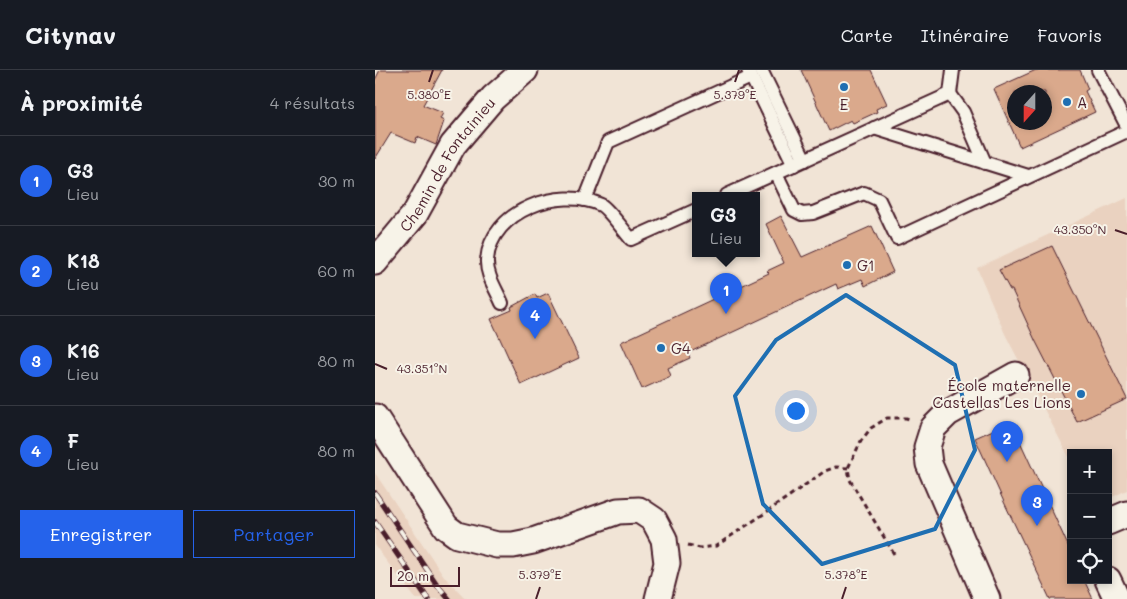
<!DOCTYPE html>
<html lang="fr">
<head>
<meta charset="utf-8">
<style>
	:root { --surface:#171b24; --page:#242831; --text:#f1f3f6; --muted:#9ea1a6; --line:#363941; --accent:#2563eb }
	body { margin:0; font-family:Mali,sans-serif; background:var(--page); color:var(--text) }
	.controls { position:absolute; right:15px; bottom:15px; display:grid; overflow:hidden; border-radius:0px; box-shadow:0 2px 8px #0003 }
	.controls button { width:45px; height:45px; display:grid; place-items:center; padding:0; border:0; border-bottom:1px solid var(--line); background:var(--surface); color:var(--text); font:25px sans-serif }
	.compass { position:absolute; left:632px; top:15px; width:45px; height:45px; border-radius:50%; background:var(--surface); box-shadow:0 2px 8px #0003; rotate:201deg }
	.scale { position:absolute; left:15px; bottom:12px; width:70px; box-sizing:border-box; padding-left:5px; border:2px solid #4a1f2b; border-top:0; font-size:14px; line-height:18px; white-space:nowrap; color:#4a1f2b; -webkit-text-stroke:4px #f7f3e8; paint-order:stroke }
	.you { position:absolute; left:420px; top:340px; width:18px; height:18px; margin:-12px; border:4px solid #fff; border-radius:50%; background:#1a73e8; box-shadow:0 0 0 8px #1a73e833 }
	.badge { display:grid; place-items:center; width:32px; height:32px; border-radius:50%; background:var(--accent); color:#fff; font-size:16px; font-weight:700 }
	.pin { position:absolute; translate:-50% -41px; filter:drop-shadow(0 1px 2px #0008) }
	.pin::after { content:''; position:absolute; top:26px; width:18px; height:15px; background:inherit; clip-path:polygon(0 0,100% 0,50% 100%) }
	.popup { position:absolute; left:317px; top:122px; width:68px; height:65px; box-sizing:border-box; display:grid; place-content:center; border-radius:0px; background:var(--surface); filter:drop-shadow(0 1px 4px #0005); font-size:16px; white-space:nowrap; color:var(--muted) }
	.popup b { font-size:19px; color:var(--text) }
	.popup::after { content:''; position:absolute; left:50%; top:100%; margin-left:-10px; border:10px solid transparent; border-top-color:var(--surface) }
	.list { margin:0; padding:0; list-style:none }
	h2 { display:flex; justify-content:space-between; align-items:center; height:65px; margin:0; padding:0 20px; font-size:21px }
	h2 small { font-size:16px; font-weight:400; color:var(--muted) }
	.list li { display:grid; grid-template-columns:32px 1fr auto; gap:15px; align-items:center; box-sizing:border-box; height:90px; padding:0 20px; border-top:1px solid var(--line) }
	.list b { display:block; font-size:19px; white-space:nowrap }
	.list p { margin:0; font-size:16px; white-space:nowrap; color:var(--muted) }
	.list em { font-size:16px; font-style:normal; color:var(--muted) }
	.actions { display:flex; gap:10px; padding:15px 20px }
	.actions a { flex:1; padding:11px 0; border:1px solid var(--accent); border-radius:0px; text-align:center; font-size:18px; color:var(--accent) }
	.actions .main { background:var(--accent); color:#fff }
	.icon { flex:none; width:28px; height:28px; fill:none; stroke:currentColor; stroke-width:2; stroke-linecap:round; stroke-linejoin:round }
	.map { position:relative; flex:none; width:752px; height:529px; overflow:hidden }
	header { display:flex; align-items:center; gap:30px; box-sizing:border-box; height:70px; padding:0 25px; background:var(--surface); border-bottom:1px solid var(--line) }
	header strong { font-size:24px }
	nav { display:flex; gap:28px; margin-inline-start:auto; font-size:18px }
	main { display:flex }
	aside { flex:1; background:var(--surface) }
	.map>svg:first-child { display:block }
	.built { fill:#ead2c0 }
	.building { fill:#daa98c; stroke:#4a1f2b; fill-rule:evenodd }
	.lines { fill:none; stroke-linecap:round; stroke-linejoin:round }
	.service-casing { stroke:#4a1f2b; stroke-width:16 }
	.minor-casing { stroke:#4a1f2b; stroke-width:29 }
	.path { stroke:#4a1f2b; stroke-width:3; stroke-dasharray:5 4; stroke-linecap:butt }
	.service { stroke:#f7f3e8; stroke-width:12 }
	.minor { stroke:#f7f3e8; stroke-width:25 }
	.rail-casing { stroke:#4a1f2b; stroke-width:5.5 }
	.rail { stroke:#f7f3e8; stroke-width:4; stroke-dasharray:11; stroke-linecap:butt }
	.marked { fill:none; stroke:#1f6fb2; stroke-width:4; stroke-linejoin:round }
	.ticks { fill:none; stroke:#4a1f2b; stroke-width:2 }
	.poi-dot { fill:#1f6fb2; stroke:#f7f3e8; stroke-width:2 }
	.labels { text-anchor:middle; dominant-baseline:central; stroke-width:4; stroke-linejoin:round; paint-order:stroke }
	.poi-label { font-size:15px; fill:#4a1f2b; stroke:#f7f3e8; text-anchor:start }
	.street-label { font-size:15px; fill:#4a1f2b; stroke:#f7f3e8 }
	.ticks-label { font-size:12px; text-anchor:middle; fill:#4a1f2b; stroke:#f7f3e8; stroke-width:4; stroke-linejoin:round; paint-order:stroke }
</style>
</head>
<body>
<header>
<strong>Citynav</strong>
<nav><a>Carte</a><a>Itinéraire</a><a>Favoris</a></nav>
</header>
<main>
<aside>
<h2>À proximité<small>4 résultats</small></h2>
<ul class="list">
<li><span class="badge">1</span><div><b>G3</b><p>Lieu</p></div><em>30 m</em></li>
<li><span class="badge">2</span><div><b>K18</b><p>Lieu</p></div><em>60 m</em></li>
<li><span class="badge">3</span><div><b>K16</b><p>Lieu</p></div><em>80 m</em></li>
<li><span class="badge">4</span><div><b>F</b><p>Lieu</p></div><em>80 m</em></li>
</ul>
<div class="actions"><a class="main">Enregistrer</a><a>Partager</a></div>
</aside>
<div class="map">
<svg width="752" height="529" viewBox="0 0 752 529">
	<rect width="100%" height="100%" fill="#f1e4d6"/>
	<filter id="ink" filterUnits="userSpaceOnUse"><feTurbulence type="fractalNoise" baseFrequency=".02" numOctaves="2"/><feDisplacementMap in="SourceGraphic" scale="10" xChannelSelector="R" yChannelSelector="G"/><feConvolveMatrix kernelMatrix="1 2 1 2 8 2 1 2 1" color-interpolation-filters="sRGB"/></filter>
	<g filter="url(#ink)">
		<g class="built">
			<polygon points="752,128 752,420 733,429 733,383 696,383 696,391 630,264 602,198"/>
			<polygon points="0,403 69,506 91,529 41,529 6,484 0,475"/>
		</g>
		<g class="building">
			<polygon points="5,0 67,0 48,35 68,43 65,49 69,51 61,75 42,67 40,73 16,63 0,89 0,10"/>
			<polygon points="426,0 496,0 512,34 501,39 502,42 478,53 476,50 454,61"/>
			<path d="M 661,0 L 705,0 L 713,19 L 710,21 L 720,42 L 645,77 L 619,19 ZM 640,22 L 670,22 L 670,52 L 640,52 Z"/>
			<polygon points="406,146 427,187 497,156 518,202 490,216 487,209 463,219 461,214 313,283 315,288 293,298 296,306 267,319 246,272 394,203 392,201 409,193 391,154"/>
			<polygon points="677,176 752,329 702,352 660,270 637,220 635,220 624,200"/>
			<polygon points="173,223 204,288 146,315 116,249 137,240 136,237 160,224 162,228"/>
			<polygon points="636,352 696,482 696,510 709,510 718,529 675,529 629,432 600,368"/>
		</g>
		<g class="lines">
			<defs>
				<g id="service">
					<polyline points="373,0 419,95"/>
					<polyline points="386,0 430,90"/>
					<polyline points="723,0 752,56"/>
					<polyline points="575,24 588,42 610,93"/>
					<polyline points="499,58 653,106"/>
					<polyline points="401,103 419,140 427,144 438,143 489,123 504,130 522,168 752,61"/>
					<polyline points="352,125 575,24 578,0"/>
					<polyline points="210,130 233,72 376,7"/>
					<path d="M 127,233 C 121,219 111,205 112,190 C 116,140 185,116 226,135 C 233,139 250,162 256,169 L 321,140"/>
				</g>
				<g id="minor">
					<path id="s1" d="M 0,192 L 40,144 L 78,75 L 118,28 L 150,0"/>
					<polyline points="0,347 71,457 82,465 122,475 138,475 158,471 243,441 264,440 279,450 289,469 292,493 283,529"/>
					<polyline points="733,452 752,444"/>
					<polyline points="733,510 742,529"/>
					<polyline points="612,529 554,394 552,377 558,358 573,343 641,305"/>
				</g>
			</defs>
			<use href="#service" class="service-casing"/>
			<use href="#minor" class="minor-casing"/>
			<g class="path">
				<polyline points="313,475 325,478 341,476 393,441 450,401 461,397 473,398"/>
				<polyline points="519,484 475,410 473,398 486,371 496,358 512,348 531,348 537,350"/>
			</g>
			<use href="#service" class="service"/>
			<use href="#minor" class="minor"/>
			<defs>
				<g id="rail">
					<polyline points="0,423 63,516 74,529"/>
					<polyline points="0,452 53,529"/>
				</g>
			</defs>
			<use href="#rail" class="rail-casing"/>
			<use href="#rail" class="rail"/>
		</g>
	</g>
	<path class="marked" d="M 471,225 L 580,295 L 600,380 L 560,459 L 447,494 L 388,434 L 360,326 L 401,270 Z"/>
	<path class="ticks" d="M 54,12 L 58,0M 360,12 L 364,0M 740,160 L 752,164M 0,294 L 12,299M 161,529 L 165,517M 467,529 L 471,517"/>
	<g class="poi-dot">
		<circle cx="469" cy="17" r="5"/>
		<circle cx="692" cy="32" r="5"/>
		<circle cx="472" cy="195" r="5"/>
		<circle cx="286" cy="278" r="5"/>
		<circle cx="706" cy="324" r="5"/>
	</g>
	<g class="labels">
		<g class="poi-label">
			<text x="702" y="32">A</text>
			<text x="469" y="34" text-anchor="middle">E</text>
			<text x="482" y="195">G1</text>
			<text x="296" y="278">G4</text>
			<text x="696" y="315" text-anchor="end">École maternelle<tspan x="696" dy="17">Castellas Les Lions</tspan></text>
		</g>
		<g class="street-label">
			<text stroke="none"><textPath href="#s1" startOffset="122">Chemin de Fontainieu</textPath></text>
		</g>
	</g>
	<g class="ticks-label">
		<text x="54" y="29">5.380°E</text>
		<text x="360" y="29">5.379°E</text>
		<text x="705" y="164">43.350°N</text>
		<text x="47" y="303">43.351°N</text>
		<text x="165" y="509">5.379°E</text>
		<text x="471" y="509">5.378°E</text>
	</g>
</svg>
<div class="controls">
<button>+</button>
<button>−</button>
<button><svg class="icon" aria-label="locate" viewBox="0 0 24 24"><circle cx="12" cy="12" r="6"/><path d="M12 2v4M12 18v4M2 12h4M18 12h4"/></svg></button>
</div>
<svg class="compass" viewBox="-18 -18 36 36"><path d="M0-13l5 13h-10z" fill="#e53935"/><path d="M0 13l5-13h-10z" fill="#9ea1a6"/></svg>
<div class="scale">20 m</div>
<div class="you"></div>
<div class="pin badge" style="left:351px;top:244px">1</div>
<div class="popup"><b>G3</b>Lieu</div>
<div class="pin badge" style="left:632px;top:392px">2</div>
<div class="pin badge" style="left:662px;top:456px">3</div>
<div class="pin badge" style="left:160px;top:269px">4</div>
</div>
</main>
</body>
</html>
